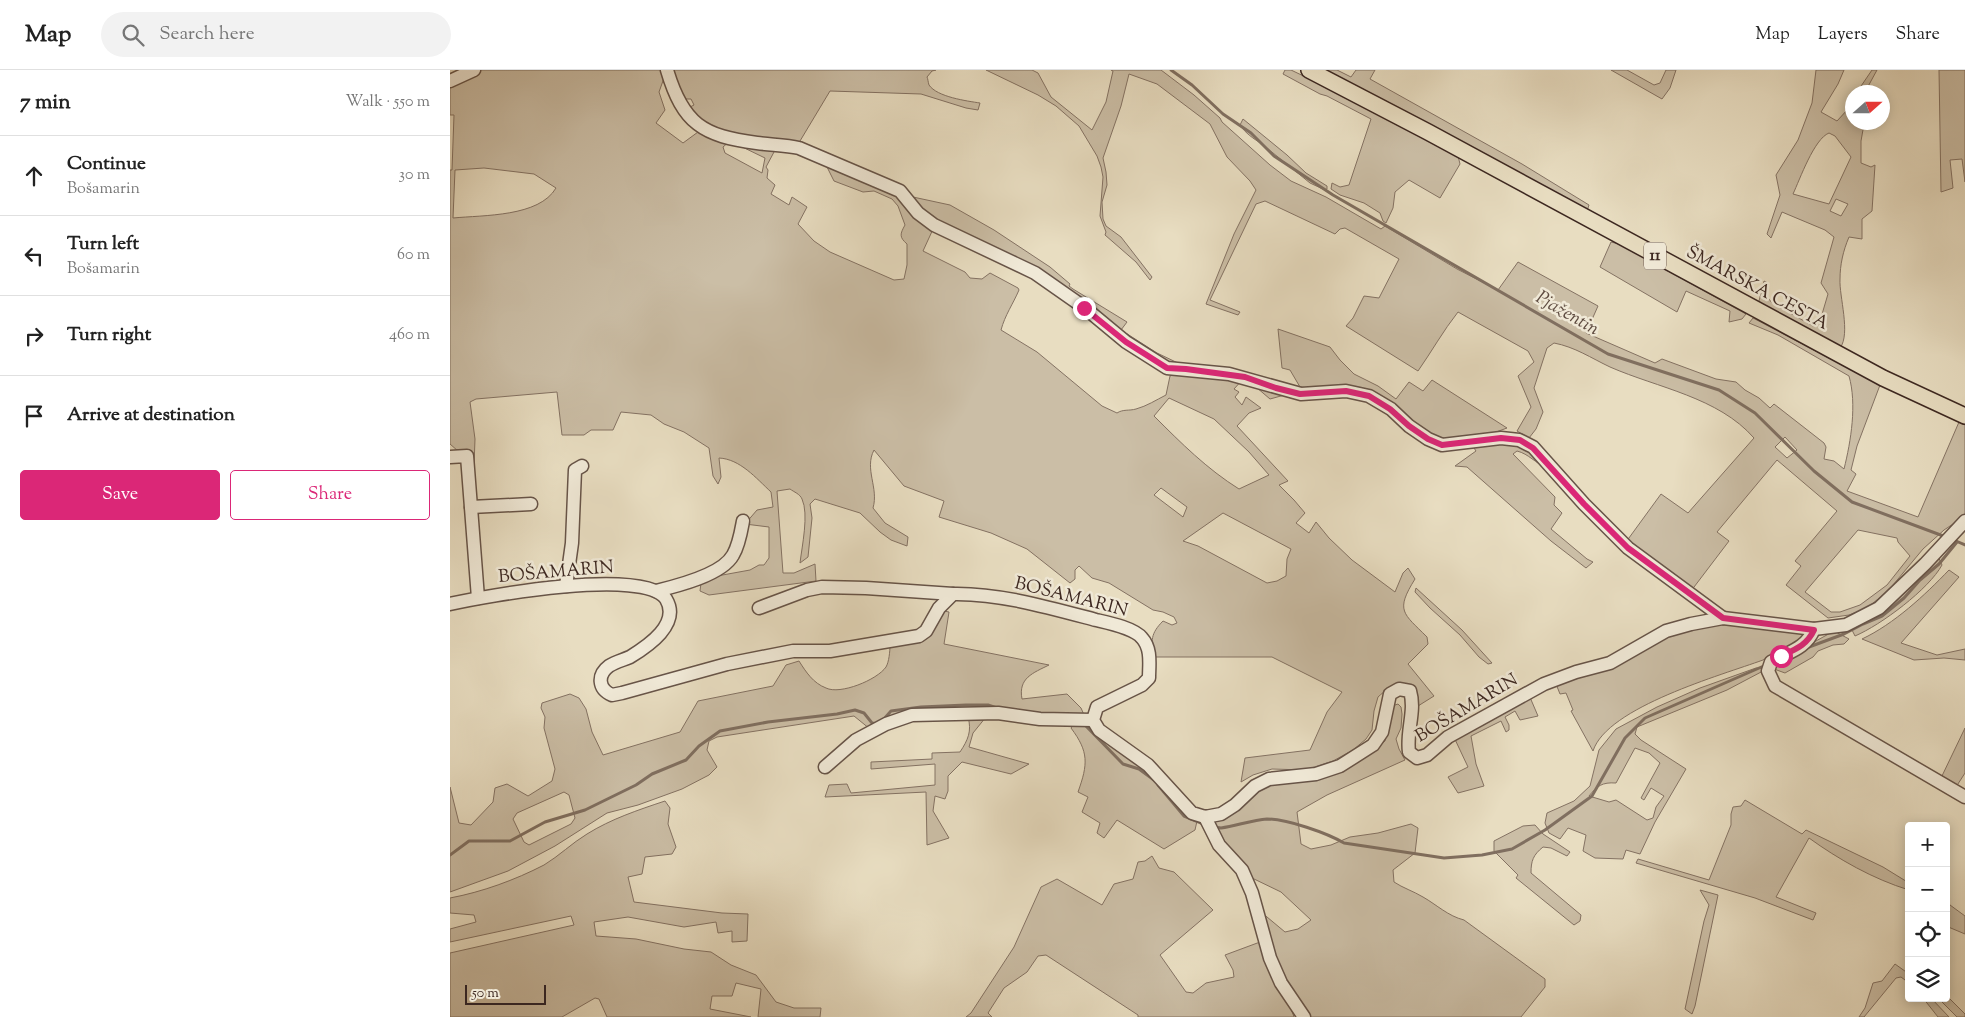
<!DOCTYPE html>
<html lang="en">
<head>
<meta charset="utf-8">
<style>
	:root { --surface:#fff; --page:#f2f2f2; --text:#222; --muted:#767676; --line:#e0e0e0; --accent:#db2777 }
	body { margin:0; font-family:"Sorts Mill Goudy",serif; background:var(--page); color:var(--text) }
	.controls { position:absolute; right:15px; bottom:15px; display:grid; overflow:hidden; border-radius:5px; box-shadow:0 2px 12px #0003 }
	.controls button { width:45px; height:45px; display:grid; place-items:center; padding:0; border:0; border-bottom:1px solid var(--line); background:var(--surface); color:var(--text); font:25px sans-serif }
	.compass { position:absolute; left:1395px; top:15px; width:45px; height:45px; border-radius:50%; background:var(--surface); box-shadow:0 2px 12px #0003; rotate:69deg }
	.scale { position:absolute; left:15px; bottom:12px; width:81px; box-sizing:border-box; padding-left:5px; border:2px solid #3c2720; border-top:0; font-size:14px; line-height:18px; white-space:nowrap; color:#3c2720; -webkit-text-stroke:4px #f0e9d7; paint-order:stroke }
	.stop { position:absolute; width:15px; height:15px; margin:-11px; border:4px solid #db2777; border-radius:50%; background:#fff }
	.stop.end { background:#db2777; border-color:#fff; box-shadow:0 1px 5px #0008 }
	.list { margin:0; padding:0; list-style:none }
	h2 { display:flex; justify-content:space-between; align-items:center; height:65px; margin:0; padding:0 20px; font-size:21px }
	h2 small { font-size:16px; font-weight:400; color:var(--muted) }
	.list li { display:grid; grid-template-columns:32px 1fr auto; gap:15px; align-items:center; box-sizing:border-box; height:80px; padding:0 20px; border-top:1px solid var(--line) }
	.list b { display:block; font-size:19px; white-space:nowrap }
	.list p { margin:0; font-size:16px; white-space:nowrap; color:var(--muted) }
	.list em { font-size:16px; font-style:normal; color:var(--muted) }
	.actions { display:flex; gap:10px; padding:15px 20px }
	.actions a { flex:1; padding:11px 0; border:1px solid var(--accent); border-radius:5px; text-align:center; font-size:18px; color:var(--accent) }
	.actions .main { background:var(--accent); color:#fff }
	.icon { flex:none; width:28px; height:28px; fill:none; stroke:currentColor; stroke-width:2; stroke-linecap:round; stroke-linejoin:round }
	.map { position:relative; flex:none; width:1515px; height:947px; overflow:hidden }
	header { display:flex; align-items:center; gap:30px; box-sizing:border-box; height:70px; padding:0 25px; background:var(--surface); border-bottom:1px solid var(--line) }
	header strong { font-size:24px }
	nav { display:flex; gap:28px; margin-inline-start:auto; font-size:18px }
	.search { width:350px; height:45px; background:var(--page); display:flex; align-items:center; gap:12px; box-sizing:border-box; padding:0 18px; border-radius:28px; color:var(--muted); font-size:19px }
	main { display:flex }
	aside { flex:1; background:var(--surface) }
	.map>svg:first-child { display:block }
	.green { fill:#cbbea6; stroke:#847263; fill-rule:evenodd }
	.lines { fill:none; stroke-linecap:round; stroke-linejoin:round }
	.stream { stroke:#806f60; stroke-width:3 }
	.minor-casing { stroke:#675448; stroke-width:15 }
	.major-casing { stroke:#3c2720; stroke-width:18 }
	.minor { stroke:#f0e9d7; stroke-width:12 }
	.major { stroke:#e8ddc1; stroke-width:15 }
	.route { stroke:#db2777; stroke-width:6 }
	.labels { text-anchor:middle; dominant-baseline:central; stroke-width:5; stroke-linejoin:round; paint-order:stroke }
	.shield { fill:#f0e9d7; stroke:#726157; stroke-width:1 }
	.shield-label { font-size:16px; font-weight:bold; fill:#3c2720 }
	.street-label { font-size:18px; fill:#3c2720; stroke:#f0e9d7 }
	.water-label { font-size:19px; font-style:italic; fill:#5e4b40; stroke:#f0e9d7 }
</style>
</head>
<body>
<header>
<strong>Map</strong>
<div class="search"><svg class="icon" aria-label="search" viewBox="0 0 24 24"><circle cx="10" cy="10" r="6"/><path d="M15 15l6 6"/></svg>Search here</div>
<nav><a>Map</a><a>Layers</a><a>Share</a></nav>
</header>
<main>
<aside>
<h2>7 min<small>Walk · 550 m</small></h2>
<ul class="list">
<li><svg class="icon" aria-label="ahead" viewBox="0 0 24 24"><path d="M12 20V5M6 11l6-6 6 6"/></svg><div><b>Continue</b><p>Bošamarin</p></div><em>30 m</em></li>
<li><svg class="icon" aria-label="left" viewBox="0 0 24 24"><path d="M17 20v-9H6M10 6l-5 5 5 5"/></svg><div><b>Turn left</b><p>Bošamarin</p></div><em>60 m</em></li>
<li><svg class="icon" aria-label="right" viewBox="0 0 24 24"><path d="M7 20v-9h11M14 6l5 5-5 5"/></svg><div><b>Turn right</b></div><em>460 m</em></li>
<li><svg class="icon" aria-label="arrive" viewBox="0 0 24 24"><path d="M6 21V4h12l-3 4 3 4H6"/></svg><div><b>Arrive at destination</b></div></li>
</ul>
<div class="actions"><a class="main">Save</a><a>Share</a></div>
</aside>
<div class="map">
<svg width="1515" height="947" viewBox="0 0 1515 947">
	<rect width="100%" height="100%" fill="#e8ddc1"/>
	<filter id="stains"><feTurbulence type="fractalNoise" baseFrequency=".004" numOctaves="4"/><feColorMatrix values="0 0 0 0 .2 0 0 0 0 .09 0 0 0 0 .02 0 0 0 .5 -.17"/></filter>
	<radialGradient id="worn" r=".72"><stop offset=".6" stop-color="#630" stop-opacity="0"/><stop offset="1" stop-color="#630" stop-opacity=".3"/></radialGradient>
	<g class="green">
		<path d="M 29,0 L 212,0 L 214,8 L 209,22 L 215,40 L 206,53 L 233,73 L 248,62 L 273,69 L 320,79 L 324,82 L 316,97 L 318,100 L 317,108 L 325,115 L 321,124 L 339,135 L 342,127 L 357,137 L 348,154 L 364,171 L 380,182 L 444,210 L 454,209 L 457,195 L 457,174 C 449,167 450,164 455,155 L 448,136 L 442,129 L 424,121 L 413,122 L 384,111 L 374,91 L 387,99 L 406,104 L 448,122 L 466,145 L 484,157 L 473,181 L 515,202 L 520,208 L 532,209 L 540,203 L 568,218 L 569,220 C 563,234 555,245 551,260 L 587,282 L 652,336 L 667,343 C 673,339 679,341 686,339 C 697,336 706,330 716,325 L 720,306 L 728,302 L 793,307 L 825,321 L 838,324 L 820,329 L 806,317 L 793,309 L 784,319 L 789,322 L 785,327 L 792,335 L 796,327 L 811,338 L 799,343 L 787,356 L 838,411 L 829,415 L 844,430 L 855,443 L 846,453 L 859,463 L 866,452 L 879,468 L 902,490 L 945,522 L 953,503 L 958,498 L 965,509 C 945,541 953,543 977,567 L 978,574 L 958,594 L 984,626 L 968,636 L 965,624 C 950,614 942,614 928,627 L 924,641 L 922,660 L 916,669 L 903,680 L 883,691 L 855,700 L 822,699 L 803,705 L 791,712 L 795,688 L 860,680 L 877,642 L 892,622 L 822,587 L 705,587 C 700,571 701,563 713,551 L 722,555 L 727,553 L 724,547 L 713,542 L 703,540 L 659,513 L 642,508 L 629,496 L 625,500 L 625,509 L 620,513 L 577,479 L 541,463 L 489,447 L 494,431 L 454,416 L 424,380 C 414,399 429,418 423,438 L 435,453 L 458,467 L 457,476 L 441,470 L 430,462 L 410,443 L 365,429 L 360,434 L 362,448 L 358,487 L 350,493 C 352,476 359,444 352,429 C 350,424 344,422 340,419 L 327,421 L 333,503 L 344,503 L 365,494 L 366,511 L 259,525 L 250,521 L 251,513 L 267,506 L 300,500 L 309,495 L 314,495 L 319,488 L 319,457 L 295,454 L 307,440 L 323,437 L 321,422 C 306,408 290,389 269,388 L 271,407 L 268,414 L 263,406 L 259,378 L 234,362 L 214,354 L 201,345 L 171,342 L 163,360 L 141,360 L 134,365 L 112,365 L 107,322 L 26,329 L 20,332 L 25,369 L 24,396 L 20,384 L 8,381 L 0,374 L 0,100 L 2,100 L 4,45 L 0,45 L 0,14 ZM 280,71 L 315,88 L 312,103 L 275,83 L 273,77 ZM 34,98 L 84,104 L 106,118 C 89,147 34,145 3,148 L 5,100 ZM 719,328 L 764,349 L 799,382 L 819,405 L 789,419 C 757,399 731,373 704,346 ZM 711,418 L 737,437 L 733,447 L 704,425 ZM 773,443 L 841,479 L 837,489 L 836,506 L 827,511 L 817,513 L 748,476 L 733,471 Z"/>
		<path d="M 220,0 L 486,0 L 482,1 L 477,7 C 478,9 478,12 479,15 C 487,27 517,31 530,33 L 528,40 L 516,38 L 471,24 L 380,21 L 347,76 L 289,66 L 251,52 L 238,38 L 244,35 L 241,29 L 232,29 Z"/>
		<path d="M 536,0 L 582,0 L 588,3 L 601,27 L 642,60 L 656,32 L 663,1 L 661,0 L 711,0 L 744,25 L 770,48 L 772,52 L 820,95 L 841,111 L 876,127 L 931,159 L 935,156 L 1007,199 L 1048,220 L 1068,192 L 1148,236 L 1136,263 L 1205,293 L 1212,289 L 1266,309 L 1286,312 L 1295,320 L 1309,328 L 1320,338 L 1324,334 L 1374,373 L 1376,377 L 1374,389 L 1384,391 L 1394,399 C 1401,371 1407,334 1399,306 L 1328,265 L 1299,253 L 1303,248 L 1430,315 L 1407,376 L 1401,400 L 1406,404 L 1397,421 L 1468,447 L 1509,352 L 1515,355 L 1515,446 L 1494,460 L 1473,479 L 1438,521 L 1417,538 L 1399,545 L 1378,548 L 1336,515 L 1351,496 L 1345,491 L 1387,441 L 1327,390 L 1267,462 L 1279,471 L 1241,521 L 1176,472 L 1211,424 L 1238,443 L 1304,368 C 1268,327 1208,318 1160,297 C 1141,288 1125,277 1104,273 L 1097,278 L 1084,318 L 1093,342 L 1086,359 L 1079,368 L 1067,361 L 1081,337 L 1068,306 L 1084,292 L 1078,281 L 1008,242 C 993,261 982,281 968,301 L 896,256 L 903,248 L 914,226 L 929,228 L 949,189 L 895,158 L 890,159 L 885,164 L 815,131 L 806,134 L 760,230 L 790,242 L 788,245 L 756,234 L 784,164 L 806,120 L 800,111 L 777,87 L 760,54 L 707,14 L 679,4 L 671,36 L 653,88 L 656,102 L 657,115 L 652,132 L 653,149 L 656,156 L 671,167 L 702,207 L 700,210 L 686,192 L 655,165 L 656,162 L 650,146 L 653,107 L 651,97 L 647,86 L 629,56 L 606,36 L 588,25 ZM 1335,367 L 1347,380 L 1337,388 L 1325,377 ZM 1408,460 L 1447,468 L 1448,472 L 1460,486 L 1437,515 L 1410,535 L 1390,542 L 1381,542 L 1355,522 Z"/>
		<polygon points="835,0 841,0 887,22 1008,86 1010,94 990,128 959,110 945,122 943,138 936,153 933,151 930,143 914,133 890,125 881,119 882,113 890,117 899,115 921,49 877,26 870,24 833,4"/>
		<polygon points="870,0 887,0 901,7 906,0 925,0 920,9 1072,94 1139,135 1137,141"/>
		<polygon points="1161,0 1177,0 1204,15 1210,13 1216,0 1226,0 1220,18 1212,29"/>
		<path d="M 1366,0 L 1394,0 L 1388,14 L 1371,42 L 1387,51 L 1398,39 L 1402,29 L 1402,52 L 1414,54 L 1411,71 L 1411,93 L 1421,97 L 1425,95 L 1422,141 L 1412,149 L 1412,169 L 1399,167 C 1393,181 1390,195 1390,209 C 1389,226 1401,264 1390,278 L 1308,235 L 1314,211 L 1318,213 L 1316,225 L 1322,233 L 1363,256 L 1370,251 L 1378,224 L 1371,213 L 1384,167 L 1375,160 L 1332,142 L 1321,168 L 1317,164 L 1330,125 L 1326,105 L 1348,70 L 1362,33 ZM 1379,63 L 1385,66 L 1401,87 L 1379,134 L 1343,124 C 1350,109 1364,69 1379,63 ZM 1386,129 L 1398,134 L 1391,146 L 1380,141 Z"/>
		<polygon points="1422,0 1427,0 1415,22 1407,22"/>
		<polygon points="1489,0 1515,0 1515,112 1512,89 1500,90 1503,118 1491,122"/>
		<path d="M 793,49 L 837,85 L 856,103 L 877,116 L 877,119 L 875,120 L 860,113 L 812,74 C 804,69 795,63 790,55 Z"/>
		<polygon points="452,119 463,127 500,135 544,160 600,197 620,214 619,216 623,219 677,252 671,260 707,283 730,294 712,291 618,224 484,153"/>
		<polygon points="1161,172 1169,174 1296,244 1292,249 1279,252 1280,241 1236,221 1227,242 1150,197"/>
		<polygon points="828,259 880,277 890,290 904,304 928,316 946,329 959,312 973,321 982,310 1057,358 1038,365 994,372 982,367 926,325 850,317 840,300 832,298"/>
		<path d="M 1055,371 L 1078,378 L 1097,398 C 1085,393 1079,384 1067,381 L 1063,384 L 1105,427 L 1104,435 L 1112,443 L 1101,459 L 1137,489 L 1143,492 L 1136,498 L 1101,471 L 1017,397 L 1005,396 L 1026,381 L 1022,375 Z"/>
		<path d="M 1487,484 L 1492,495 C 1479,519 1431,555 1405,566 L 1400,556 Z"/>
		<path d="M 1499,500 L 1509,507 L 1451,573 L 1487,585 L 1515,579 L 1515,590 L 1494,588 L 1464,590 L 1412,569 C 1444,554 1475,525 1499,500 Z"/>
		<polygon points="966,518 1012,560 1042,593 1038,594 1029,587 1010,565 980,538 965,522"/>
		<path d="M 494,541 L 499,542 L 494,574 L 599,595 C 583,603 568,608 572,629 L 617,624 L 631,638 L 635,647 L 516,639 L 420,659 L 404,646 L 267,667 L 259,671 L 257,680 L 267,697 L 259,705 L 232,719 L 188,735 L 157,743 L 105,776 L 58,801 L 0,822 L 0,717 L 9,753 L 21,755 L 43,732 L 45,718 L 57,714 L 78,726 L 102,711 L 105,699 L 94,658 L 95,647 L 91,638 L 92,633 L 120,624 L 129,628 L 136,639 L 142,662 L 153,685 L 230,662 L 248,631 L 323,616 L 336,595 L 349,591 C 356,602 363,613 376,618 C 390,625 427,610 436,597 C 439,592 440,581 440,575 L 468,569 ZM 114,722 L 119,725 L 125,748 L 121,754 L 79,775 L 74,772 L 63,749 L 67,743 Z"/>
		<path d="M 1263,552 L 1355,562 C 1350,574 1323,583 1313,590 C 1272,605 1157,637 1143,681 L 1121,641 L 1123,640 L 1116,623 L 1110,624 L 1106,614 L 1205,569 Z"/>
		<polygon points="1384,561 1399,569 1394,574 1383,575 1368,581 1363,587 1335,603 1324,599 1326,593"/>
		<path d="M 1306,598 L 1311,598 L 1313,601 L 1277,620 L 1187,657 L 1185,664 L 1191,670 L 1236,699 L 1205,752 L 1190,784 L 1176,780 L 1173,789 L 1145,788 L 1133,781 L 1136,765 L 1118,758 L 1110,769 L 1099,763 L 1095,753 L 1097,743 L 1124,731 L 1140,716 L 1149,680 L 1166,659 L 1207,637 L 1250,618 ZM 1185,678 L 1199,683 L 1210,693 L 1191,728 L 1194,730 L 1201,718 L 1214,726 L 1206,737 L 1203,748 L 1197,750 L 1166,730 L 1159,732 L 1139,726 C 1147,716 1152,712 1166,713 Z"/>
		<polygon points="1079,625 1088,646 1070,650 1065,641 1055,647 1059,655 1059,660 1056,662 1051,651 1021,666 1026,694 1034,716 1008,723 998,707 1018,697 1002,663"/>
		<path d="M 948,634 L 951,637 L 952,644 L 951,658 L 946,669 L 949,679 L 955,690 L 877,725 L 847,742 L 851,774 L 861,779 L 881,775 L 900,767 L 928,763 L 961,754 L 968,758 L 965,783 L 943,800 L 944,812 C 953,818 963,821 973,827 C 987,835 998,846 1014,850 L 1095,909 L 1095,917 L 1071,947 L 857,947 L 832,912 L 811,842 L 835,862 L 848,859 L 861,850 L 831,822 L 802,808 L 761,762 L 760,748 L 810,715 L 877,707 L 911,690 L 935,671 L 942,636 Z"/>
		<path d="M 518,647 L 536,647 L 523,663 L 519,677 L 579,694 L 561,704 L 512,692 L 498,706 L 498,721 L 495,729 L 485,726 L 483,741 L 499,768 L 477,775 L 476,722 L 375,727 L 379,715 L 397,714 L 401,723 L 485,715 L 485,694 L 421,699 L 421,692 L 482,689 L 482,683 L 510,682 C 518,670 522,661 518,647 Z"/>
		<path d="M 637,651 L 699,700 L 747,751 L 745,760 L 714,779 L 667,750 L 654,768 L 647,763 L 650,753 L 632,742 L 638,727 L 628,722 C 638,694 639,682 621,658 L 624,654 Z"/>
		<polygon points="1515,658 1515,703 1506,717 1491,708"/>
		<path d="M 1295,730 L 1352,764 L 1356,760 L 1433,797 L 1459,813 L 1459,820 C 1423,809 1388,789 1359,768 L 1326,827 L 1366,843 L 1363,850 L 1305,828 L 1186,793 L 1188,789 L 1259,810 L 1281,755 L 1281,744 L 1283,737 L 1291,736 Z"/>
		<path d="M 215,731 L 220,738 L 218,754 L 226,777 L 222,784 L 195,787 L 192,804 L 178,807 L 184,832 L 272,843 L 298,844 L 297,871 L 282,872 L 282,861 L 268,863 L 266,852 L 234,857 L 178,847 L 144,852 L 146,866 L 186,869 L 234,879 L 261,882 L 281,895 L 306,905 L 326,932 L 344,938 L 371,938 L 370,947 L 308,947 L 311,919 L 286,913 L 282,926 L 262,926 L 260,939 L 301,947 L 157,947 L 149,929 L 145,928 L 112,947 L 0,947 L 0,883 L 124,855 L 121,846 L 0,872 L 0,859 L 26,852 L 24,845 L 0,843 L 0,828 C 32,822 65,810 94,795 C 109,786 122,773 137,764 C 161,749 188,740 215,731 Z"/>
		<path d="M 1085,755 L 1093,764 L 1120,782 L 1117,786 L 1101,778 L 1093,777 C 1083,785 1081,791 1081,803 L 1131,845 L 1130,851 L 1124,855 L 1066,808 L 1068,805 L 1044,781 L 1044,771 L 1073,756 Z"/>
		<polygon points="702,786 709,798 724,802 763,840 710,885 736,922 743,923 756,913 784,907 783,900 775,885 810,872 838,930 844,947 688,947 688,945 596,885 588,886 577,902 554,918 538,943 542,947 516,947 521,943 564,877 591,817 607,809 652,835 664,814 683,809 688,792 695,791"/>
		<polygon points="1250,820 1268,825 1245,936 1242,944 1235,939 1254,851 1259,835"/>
		<polygon points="1496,830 1500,835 1515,846 1515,864 1496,856"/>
		<polygon points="1445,894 1459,904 1459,913 1451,907 1446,908 1414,947 1409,947 1415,938 1423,913 1432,911"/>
		<polygon points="1496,925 1515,944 1515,947 1507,947 1488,928 1496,928"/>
		<polygon points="1473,928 1481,928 1499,947 1488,947"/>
	</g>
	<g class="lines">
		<g class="stream">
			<polyline points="721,0 742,15 773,44 801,63 824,86 883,125 1158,284 1269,320 1305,343 1364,401 1402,432 1496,467"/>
			<polyline points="1506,471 1515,475"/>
			<polyline points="1359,577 1394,564 1413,554 1432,546 1454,528 1470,510 1489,494 1507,472"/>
			<polyline points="433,650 441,641 471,637 516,635 538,635 547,638"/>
			<polyline points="634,654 673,694 689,699 704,710"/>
			<polyline points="708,715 734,746 756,755"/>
			<path d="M 764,757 L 771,758 C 786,756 802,750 817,749 C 837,749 877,763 894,773 L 994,788 L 1032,785 L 1062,779 L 1095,760 L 1142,726 L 1175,668 L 1195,648 L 1316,595"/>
			<polyline points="0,785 19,771 60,771 95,752 135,740 186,715 202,704 236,690 249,676 270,661 318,652 387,644 405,640 414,643 422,653 428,654"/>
		</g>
		<defs>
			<g id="minor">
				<path d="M 217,0 C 233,54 253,66 307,73 C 321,75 335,75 349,78 L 450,121 L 468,143 L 484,155 L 585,203 L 635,238 L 676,272 L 717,298 L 779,304 L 851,324 L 896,321 L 919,326 L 941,339 L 959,356 L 978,369 L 992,375 L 1051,368 L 1069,370 L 1083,377 L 1134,434 L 1178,478 L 1273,548"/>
				<polyline points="0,11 24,0"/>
				<polyline points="0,387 17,386 28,528"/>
				<polyline points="21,437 81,434"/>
				<polyline points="116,516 122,473 125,400 132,396"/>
				<path d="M 206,521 C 227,516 272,505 283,485 C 289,475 291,462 293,451"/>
				<path d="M 0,534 C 35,526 195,497 216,529 C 231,554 198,576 180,587 C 173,590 165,592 159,596 C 147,605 148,619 162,625 L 172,623 L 277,594 L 343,581 L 380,581 L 469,566 L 476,561 L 489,538 L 503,524 C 549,523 601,538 646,550 C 659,553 684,558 692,568 C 702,579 699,595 699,608 L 692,615 L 647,637 L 643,650 L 649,660 L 698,695 L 742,743 L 755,747 L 771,744 L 785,735 L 805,716 L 819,709 L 866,704 L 890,696 L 923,675 L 932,662 L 940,624 L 949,619 L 960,621 C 966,641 956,661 959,682 L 967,688 L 977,685 L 998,667 L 1094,614 L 1126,602 L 1160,593 L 1216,561 L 1241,554 L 1273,548 L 1364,559 L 1396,555 L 1429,538 L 1475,494 L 1515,451"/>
				<polyline points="309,538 357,520 372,517 416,518 503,524"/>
				<path d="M 1364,559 C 1356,579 1338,582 1321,592 L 1318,601 L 1325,616 L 1515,727"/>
				<polyline points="375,697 406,670 436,654 462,645 548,643 590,649 643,650"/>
				<polyline points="755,747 769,775 792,800 802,823 820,888 831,913 854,947"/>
			</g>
			<polyline id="major" points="859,0 978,62 1433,308 1515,346"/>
		</defs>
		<use href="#minor" class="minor-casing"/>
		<use href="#major" class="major-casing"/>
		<use href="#minor" class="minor"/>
		<use href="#major" class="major"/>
	</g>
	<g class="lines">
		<path class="route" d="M 634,238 L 676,272 L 717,298 L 736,299 L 795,307 L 826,318 L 850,324 L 896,321 L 919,326 L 940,339 L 959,356 L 978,369 L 992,375 L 1051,368 L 1070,370 L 1083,378 L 1134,434 L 1178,478 L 1273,548 L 1364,560 C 1357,575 1346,579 1331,586"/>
	</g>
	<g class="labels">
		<rect class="shield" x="1194" y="172.5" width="22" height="27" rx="4"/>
		<g class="shield-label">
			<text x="1205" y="186">11</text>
		</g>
		<g class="street-label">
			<text transform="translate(1307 219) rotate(28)">ŠMARSKA CESTA</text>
			<text transform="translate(106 503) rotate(-5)">BOŠAMARIN</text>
			<text transform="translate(621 528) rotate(14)">BOŠAMARIN</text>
			<text transform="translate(1017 639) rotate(-31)">BOŠAMARIN</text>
		</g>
		<g class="water-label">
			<text transform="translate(1117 244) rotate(30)">Pjažentin</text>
		</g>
	</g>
	<rect width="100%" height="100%" filter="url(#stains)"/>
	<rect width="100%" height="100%" fill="url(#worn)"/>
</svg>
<div class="controls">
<button>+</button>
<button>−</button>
<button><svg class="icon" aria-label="locate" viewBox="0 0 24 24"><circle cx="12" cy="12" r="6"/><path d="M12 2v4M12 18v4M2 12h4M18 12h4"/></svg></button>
<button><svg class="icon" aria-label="layers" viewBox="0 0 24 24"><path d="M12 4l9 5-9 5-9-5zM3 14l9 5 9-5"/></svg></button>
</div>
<svg class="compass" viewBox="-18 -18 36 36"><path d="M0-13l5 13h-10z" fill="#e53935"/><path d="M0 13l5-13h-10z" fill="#767676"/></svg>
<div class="scale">50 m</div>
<div class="stop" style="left:1331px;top:586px"></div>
<div class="stop end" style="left:634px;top:238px"></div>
</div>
</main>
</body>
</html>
